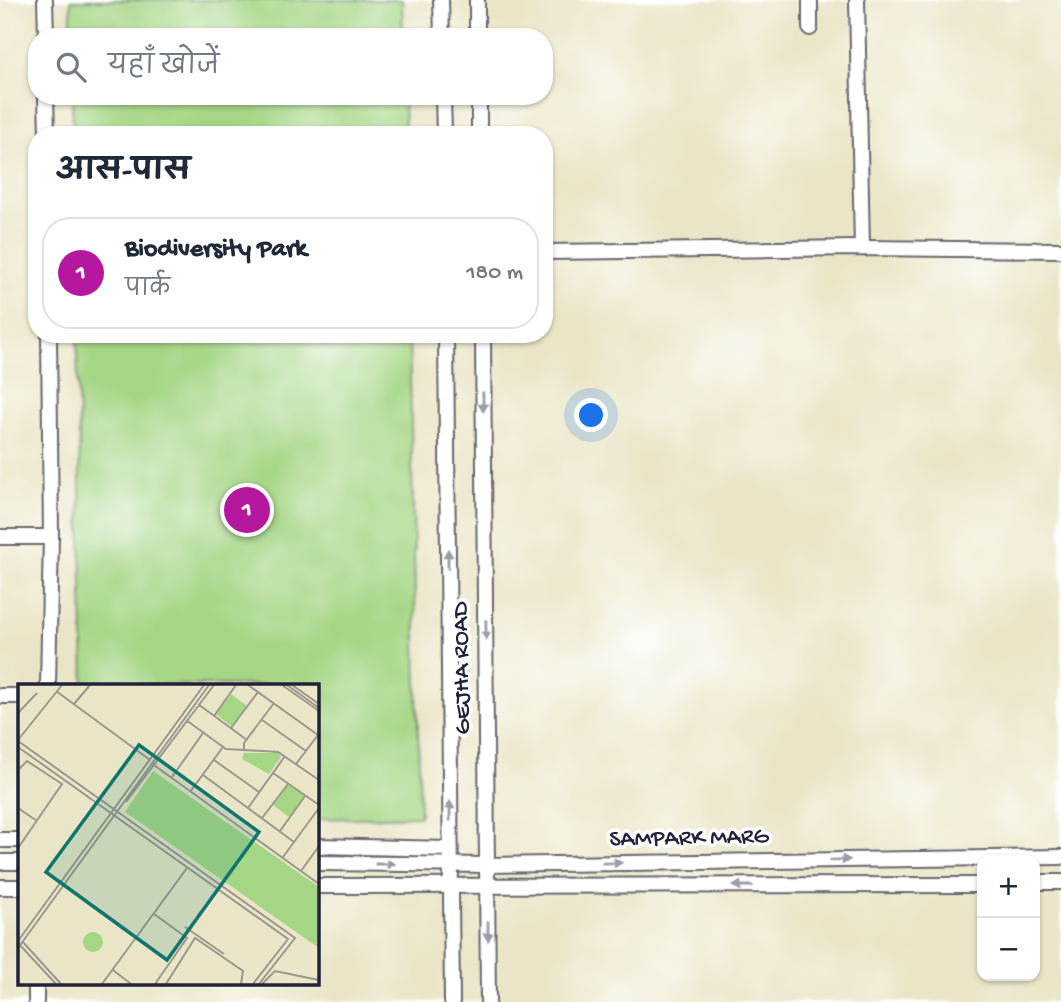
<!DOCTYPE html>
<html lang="hi">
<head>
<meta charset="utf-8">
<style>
	:root { --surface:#fff; --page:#f2f2f3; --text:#1f2937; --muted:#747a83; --line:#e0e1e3; --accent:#b5179e }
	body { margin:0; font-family:"Gochi Hand","Playpen Sans Deva",sans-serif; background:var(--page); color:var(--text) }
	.controls { position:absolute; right:21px; bottom:21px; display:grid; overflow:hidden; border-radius:14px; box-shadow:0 2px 5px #0004 }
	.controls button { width:63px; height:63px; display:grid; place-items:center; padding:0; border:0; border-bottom:2px solid var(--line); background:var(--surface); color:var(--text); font:35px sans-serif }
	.you { position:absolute; left:592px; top:416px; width:24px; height:24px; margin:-18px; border:5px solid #fff; border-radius:50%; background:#1a73e8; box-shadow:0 0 0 10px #1a73e833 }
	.badge { display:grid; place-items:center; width:46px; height:46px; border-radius:50%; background:var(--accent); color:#fff; font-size:23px; font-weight:700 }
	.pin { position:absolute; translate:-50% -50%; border:4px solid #fff; box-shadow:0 2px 7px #0006 }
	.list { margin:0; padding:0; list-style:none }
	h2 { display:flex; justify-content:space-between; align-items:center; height:91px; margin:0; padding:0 28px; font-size:30px }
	h2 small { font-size:23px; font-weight:400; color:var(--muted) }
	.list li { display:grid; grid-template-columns:46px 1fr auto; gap:21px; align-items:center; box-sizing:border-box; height:112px; margin:0 14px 14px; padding:0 14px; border:2px solid var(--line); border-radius:28px }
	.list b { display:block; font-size:26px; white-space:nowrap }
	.list p { margin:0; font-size:23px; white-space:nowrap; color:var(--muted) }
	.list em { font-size:23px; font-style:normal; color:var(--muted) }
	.icon { flex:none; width:38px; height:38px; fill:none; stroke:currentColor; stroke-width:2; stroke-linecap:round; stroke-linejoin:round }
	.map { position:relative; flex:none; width:1061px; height:1002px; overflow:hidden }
	.search { position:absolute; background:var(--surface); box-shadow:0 2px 5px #0004; left:28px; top:28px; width:525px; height:77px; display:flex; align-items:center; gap:18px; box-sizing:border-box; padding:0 24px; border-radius:28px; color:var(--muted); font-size:26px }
	.panel { position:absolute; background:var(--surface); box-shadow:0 2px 5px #0004; left:28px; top:126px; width:525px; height:217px; border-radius:28px }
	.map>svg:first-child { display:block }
	.green { fill:#a5d685; stroke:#647c60; stroke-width:2 }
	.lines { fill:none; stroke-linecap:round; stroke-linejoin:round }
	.minor-casing { stroke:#68666c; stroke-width:18 }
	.minor { stroke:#fff; stroke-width:14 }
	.oneway { fill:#9c9ca7 }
	.labels { text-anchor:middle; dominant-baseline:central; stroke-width:7; stroke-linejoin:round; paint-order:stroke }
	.street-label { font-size:24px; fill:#22223b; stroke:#fff }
	.inset-road { fill:none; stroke:#9a978e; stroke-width:2 }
	.view { fill:#0f766e; fill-opacity:0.15; stroke:#0f766e; stroke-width:3.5 }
	.inset-edge { fill:none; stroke:#22223b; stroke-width:3.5 }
</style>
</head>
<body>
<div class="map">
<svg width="1061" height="1002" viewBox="0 0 1061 1002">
	<rect width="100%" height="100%" fill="#fff"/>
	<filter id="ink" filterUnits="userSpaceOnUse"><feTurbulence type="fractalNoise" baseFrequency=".0143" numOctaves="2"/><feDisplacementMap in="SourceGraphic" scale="14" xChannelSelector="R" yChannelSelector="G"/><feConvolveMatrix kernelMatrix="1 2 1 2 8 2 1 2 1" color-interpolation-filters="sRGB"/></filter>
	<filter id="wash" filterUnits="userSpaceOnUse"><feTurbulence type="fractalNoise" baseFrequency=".00686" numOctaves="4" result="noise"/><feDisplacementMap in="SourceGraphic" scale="28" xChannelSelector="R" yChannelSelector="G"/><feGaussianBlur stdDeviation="1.57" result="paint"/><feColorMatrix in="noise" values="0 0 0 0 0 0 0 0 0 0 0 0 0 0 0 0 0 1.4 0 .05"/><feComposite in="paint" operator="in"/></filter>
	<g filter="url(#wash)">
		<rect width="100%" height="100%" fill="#eae5c6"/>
		<g class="green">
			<polygon points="71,0 402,0 403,37 71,37"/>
			<polygon points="72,96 404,96 405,135 73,135"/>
			<polygon points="77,334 409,334 420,816 317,819 317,685 84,685"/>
		</g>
	</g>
	<g filter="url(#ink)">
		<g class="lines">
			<defs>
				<g id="minor">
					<polyline points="45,0 46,37"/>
					<polyline points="441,0 442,37"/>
					<polyline points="477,0 477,37"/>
					<polyline points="810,0 810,28"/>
					<polyline points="857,0 862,248"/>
					<polyline points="46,96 47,135"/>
					<polyline points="443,96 444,135"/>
					<polyline points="479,96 479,135"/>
					<polyline points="544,252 862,248 1061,250"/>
					<polyline points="446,334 452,1002"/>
					<polyline points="483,334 488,1002"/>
					<polyline points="0,537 51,537"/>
					<polyline points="48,685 51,537 49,334"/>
					<polyline points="0,696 19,696"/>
					<polyline points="0,840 19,840"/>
					<polyline points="317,846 450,849"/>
					<polyline points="0,862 19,862"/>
					<polyline points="317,863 488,865 1061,857"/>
					<polyline points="1035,882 1061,882"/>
					<polyline points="317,886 982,885"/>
					<polyline points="0,887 19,887"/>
					<polyline points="36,1002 36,983"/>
				</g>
			</defs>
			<use href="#minor" class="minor-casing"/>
			<use href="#minor" class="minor"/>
		</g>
		<defs><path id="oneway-solid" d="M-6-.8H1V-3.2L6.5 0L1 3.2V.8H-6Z" transform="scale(1.75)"/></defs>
		<g class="oneway">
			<use href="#oneway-solid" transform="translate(483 402) rotate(89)"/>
			<use href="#oneway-solid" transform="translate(448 559) rotate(-90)"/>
			<use href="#oneway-solid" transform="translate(486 630) rotate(89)"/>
			<use href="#oneway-solid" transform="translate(450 811) rotate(-90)"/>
			<use href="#oneway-solid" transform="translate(840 860) rotate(-1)"/>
			<use href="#oneway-solid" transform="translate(612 863) rotate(-1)"/>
			<use href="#oneway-solid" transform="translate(385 864)"/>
			<use href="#oneway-solid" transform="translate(743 886) rotate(180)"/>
			<use href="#oneway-solid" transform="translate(488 931) rotate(90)"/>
		</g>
	</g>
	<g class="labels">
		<g class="street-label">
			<text transform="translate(463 668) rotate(-91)">GEJHA ROAD</text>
			<text transform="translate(689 839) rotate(-1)">SAMPARK MARG</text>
		</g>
	</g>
	<g transform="translate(18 684)">
		<rect width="301" height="301" fill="#eae5c6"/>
		<path d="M 213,10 L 229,22 L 213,42 L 198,30 ZM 226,69 L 260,69 L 263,73 L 251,90 L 224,75 ZM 135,87 L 301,203 L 301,264 L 107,128 ZM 270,100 L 287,112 L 271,133 L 255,121 ZM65 258a10 10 0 1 1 20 0a10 10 0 1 1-20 0Z" fill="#a5d685"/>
		<path class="inset-road" d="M 230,1 L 300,51M 264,1 L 301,27M 269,1 L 301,24M 274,1 L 301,20M 38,7 L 132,76M 56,20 L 72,1M 180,20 L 229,56M 0,29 L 19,9M 196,32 L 218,1M 168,36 L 208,65 L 260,68 L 301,96M 244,36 L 288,67M 213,44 L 240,8M 0,56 L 44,1M 0,57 L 277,254 L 241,300M 0,63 L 270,255 L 235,300M 226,67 L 226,59 L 256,19M 196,76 L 241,108M 133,79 L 301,200M 278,80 L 300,51M 0,86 L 9,77 L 44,100 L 0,164M 255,89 L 301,121M 185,91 L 276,158M 154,93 L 185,49M 172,108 L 205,63M 108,118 L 196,1M 0,124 L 19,137M 230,124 L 267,72M 244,134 L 270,100M 262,147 L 287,112M 265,173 L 301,124M 283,187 L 301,162M 136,230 L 169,254 L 137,300M 167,243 L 206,270M 0,257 L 186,1M 4,257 L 43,300M 0,259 L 38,300M 0,264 L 191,1M 95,286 L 113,300M 84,300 L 169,184M 148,300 L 177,254 L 225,287 L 223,300M 244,300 L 257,287 L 301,296"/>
		<path class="view" d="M 121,61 L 241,148 L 149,276 L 28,188 Z"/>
		<rect width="301" height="301" class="inset-edge"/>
	</g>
</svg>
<div class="controls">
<button>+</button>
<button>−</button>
</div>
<div class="you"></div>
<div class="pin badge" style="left:247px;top:510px">1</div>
<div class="search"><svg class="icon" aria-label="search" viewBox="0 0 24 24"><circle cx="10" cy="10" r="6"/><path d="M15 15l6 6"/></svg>यहाँ खोजें</div>
<section class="panel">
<h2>आस-पास<small></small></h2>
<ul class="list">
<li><span class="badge">1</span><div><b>Biodiversity Park</b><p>पार्क</p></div><em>180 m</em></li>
</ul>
</section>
</div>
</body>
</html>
